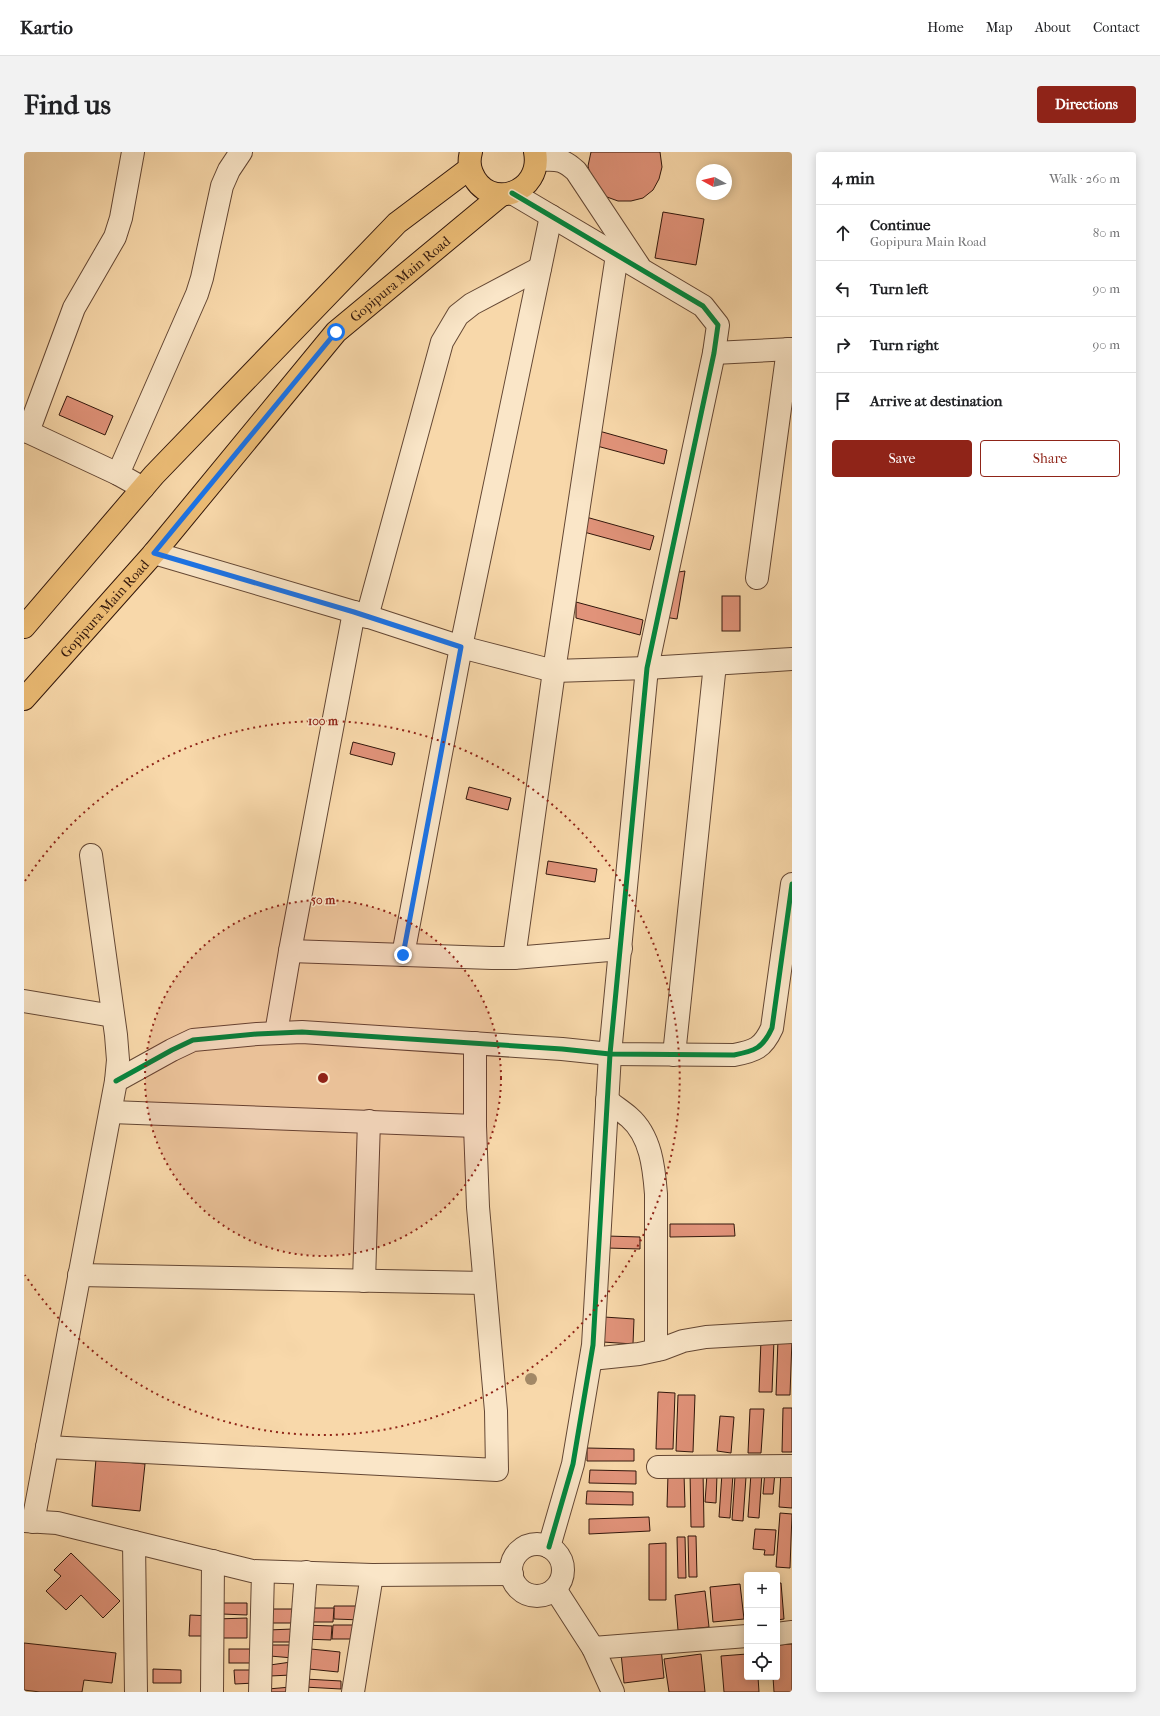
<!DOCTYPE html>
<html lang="en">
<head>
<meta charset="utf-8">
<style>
	:root { --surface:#fff; --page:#f2f2f2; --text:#202124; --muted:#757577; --line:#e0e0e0; --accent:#8f2418 }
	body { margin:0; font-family:"IM FELL French Canon",serif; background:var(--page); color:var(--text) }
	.controls { position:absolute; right:12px; bottom:12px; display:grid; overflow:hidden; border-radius:4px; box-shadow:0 2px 10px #0003 }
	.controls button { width:36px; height:36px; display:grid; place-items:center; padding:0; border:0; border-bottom:1px solid var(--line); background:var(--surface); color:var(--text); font:20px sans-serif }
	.compass { position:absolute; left:672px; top:12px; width:36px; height:36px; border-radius:50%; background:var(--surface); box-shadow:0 2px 10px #0003; rotate:278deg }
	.stop { position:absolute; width:12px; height:12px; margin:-9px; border:3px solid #1a73e8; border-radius:50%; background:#fff }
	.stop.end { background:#1a73e8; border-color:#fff; box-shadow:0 1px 4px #0008 }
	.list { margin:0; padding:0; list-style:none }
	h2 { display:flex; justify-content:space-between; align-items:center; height:52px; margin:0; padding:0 16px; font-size:17px }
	h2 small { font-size:13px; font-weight:400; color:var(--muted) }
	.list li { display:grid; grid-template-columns:26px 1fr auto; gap:12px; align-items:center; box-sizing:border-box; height:56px; padding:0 16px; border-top:1px solid var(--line) }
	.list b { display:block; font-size:15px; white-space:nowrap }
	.list p { margin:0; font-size:13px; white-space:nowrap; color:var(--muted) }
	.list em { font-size:13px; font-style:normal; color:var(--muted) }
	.actions { display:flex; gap:8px; padding:12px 16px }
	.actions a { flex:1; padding:9px 0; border:1px solid var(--accent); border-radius:4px; text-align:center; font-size:14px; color:var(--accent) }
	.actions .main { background:var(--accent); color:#fff }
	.icon { flex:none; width:22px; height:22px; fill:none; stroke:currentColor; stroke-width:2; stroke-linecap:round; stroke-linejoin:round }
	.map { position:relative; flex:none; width:768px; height:1540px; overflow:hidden; border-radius:4px }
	header { display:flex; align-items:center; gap:24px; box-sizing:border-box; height:56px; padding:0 20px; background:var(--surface); border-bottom:1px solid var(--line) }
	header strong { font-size:19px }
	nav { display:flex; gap:22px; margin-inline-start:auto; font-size:14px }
	.intro { display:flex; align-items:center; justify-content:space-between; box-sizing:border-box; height:96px; padding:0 24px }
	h1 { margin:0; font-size:28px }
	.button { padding:10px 18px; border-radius:4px; background:var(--accent); color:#fff; font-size:14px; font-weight:700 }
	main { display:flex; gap:24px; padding:0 24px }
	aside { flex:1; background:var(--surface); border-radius:4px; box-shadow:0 2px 10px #0003 }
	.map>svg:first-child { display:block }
	.building { fill:#e1937a; stroke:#32170c }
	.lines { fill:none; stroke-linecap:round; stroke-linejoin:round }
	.minor-casing { stroke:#644734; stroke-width:24 }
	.major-casing { stroke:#32170c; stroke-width:24 }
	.minor { stroke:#fae6c8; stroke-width:22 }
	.major { stroke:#ecbc75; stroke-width:22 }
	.cycleway-casing { stroke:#fae6c8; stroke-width:8 }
	.cycleway { stroke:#00873e; stroke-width:5 }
	.tree { fill:#a38967 }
	.route { stroke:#1a73e8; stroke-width:5 }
	.ring { fill:none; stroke:#8f2418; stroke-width:2; stroke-dasharray:2 4 }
	.labels { text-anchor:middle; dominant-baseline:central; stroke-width:3; stroke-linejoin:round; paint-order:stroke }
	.street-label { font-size:14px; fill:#32170c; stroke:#fae6c8 }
	.centre { fill:#8f2418; stroke:#fae6c8; stroke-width:2 }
	.ring-label { font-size:12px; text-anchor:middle; font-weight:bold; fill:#8f2418; stroke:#fae6c8; stroke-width:3; stroke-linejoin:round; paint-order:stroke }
</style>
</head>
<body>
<header>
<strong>Kartio</strong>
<nav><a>Home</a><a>Map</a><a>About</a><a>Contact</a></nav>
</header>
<div class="intro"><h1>Find us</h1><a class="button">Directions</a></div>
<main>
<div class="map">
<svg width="768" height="1540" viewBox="0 0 768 1540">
	<rect width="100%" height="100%" fill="#f8d8aa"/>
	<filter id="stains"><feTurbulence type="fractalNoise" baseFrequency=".005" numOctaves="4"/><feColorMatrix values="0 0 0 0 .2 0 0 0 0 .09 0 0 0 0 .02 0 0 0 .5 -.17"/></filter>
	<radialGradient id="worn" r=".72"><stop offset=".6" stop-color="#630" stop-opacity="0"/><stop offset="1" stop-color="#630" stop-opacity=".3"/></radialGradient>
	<g class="building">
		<polygon points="567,0 636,0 638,15 635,27 629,38 619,46 607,49 594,49 583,45 573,37 567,26 564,14"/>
		<polygon points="639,60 680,67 672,113 631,106"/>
		<polygon points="43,244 89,264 81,283 35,263"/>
		<polygon points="575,279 643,298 640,312 573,294"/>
		<polygon points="562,365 630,384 626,398 560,380"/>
		<polygon points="661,419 653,467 640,465 648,421"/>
		<rect x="698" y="444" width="18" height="35"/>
		<polygon points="552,450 619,468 616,483 552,466"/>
		<polygon points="329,590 371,601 368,613 326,602"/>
		<polygon points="445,635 487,646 484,658 442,647"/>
		<polygon points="524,709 573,717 571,730 522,722"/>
		<polygon points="646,1072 710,1072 711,1084 646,1085"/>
		<polygon points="583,1084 616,1085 616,1097 583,1096"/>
		<polygon points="580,1165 610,1167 609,1192 579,1190"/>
		<polygon points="754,1187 768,1187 766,1243 752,1243"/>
		<polygon points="737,1188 750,1188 748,1240 735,1240"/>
		<polygon points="634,1240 651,1241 649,1297 632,1297"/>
		<polygon points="654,1243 671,1243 669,1300 652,1299"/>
		<polygon points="759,1256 768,1256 768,1300 758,1300"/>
		<polygon points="726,1257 740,1257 737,1301 724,1301"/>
		<polygon points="696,1264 710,1265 707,1301 693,1299"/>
		<polygon points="563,1296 610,1297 610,1309 563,1309"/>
		<polygon points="72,1307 121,1312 116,1359 68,1354"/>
		<polygon points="566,1318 612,1319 612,1332 565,1331"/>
		<polygon points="679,1318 680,1375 667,1375 666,1319"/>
		<polygon points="741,1319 751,1320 749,1342 739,1342"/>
		<polygon points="757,1319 768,1319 768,1356 755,1355"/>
		<polygon points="698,1321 709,1322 706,1366 695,1365"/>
		<polygon points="727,1321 738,1321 735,1366 724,1365"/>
		<polygon points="644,1322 660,1322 661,1355 643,1355"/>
		<polygon points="683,1322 693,1323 692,1351 681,1350"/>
		<polygon points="711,1324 722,1325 719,1369 708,1368"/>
		<polygon points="563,1339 609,1340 609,1353 562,1352"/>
		<polygon points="756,1361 768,1362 766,1416 752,1415"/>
		<polygon points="625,1365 626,1379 565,1382 565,1367"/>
		<polygon points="731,1377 752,1378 750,1403 740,1403 741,1398 729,1397"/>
		<polygon points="664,1384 672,1384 673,1425 665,1425"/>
		<polygon points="653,1385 661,1385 662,1426 654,1426"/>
		<polygon points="642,1391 642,1448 625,1448 625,1392"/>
		<polygon points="47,1401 96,1449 79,1466 57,1443 42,1458 22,1439 37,1424 30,1418"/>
		<polygon points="753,1431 757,1431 760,1467 753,1468"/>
		<polygon points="716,1432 720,1467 689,1470 686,1435"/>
		<polygon points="681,1439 685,1475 654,1478 651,1443"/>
		<polygon points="198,1451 223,1451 223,1463 198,1462"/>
		<polygon points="310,1454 339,1454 338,1468 310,1467"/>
		<polygon points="281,1456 310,1456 309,1470 281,1470"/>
		<rect x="243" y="1457" width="28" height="14"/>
		<polygon points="166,1463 187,1464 186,1484 165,1484"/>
		<polygon points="223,1466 223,1486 192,1486 192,1467"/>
		<polygon points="279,1473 308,1474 307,1488 279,1487"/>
		<polygon points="309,1473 337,1473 337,1487 308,1487"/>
		<polygon points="269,1477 269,1490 244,1490 244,1478"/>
		<polygon points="0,1491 92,1501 88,1531 60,1528 58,1540 16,1540 0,1538"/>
		<polygon points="768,1492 768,1540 750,1540 749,1525 753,1525 753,1493"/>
		<polygon points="245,1493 269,1493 269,1506 246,1504"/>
		<polygon points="637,1496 640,1526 600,1531 597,1501"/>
		<rect x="205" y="1497" width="28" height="14"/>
		<polygon points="287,1497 316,1500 314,1520 285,1517"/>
		<polygon points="677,1502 681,1540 645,1540 640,1507"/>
		<polygon points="723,1502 723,1525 734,1525 735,1540 700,1540 697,1504"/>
		<polygon points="267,1510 267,1523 246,1524 246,1513"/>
		<polygon points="129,1517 157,1518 157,1531 129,1531"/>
		<polygon points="210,1518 231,1518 231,1531 211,1532"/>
		<polygon points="281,1527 317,1529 317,1537 280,1535"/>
		<polygon points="267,1535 267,1540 244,1540 244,1537"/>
	</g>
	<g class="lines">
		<defs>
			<g id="minor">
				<path d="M 512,8 C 532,8 537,5 552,19 L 615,114"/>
				<polyline points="488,41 679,154 694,173 690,201 623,516 586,902 569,1193 549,1312 525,1395"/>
				<polyline points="690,201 768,197"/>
				<polyline points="0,278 94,322 119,336"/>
				<polyline points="4,280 50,156 91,85 97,66 109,0"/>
				<polyline points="94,322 173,142 178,126 198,34 205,18 217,0"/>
				<polyline points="130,401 330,460 437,495 530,519 623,516 768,507"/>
				<polyline points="733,426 764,197"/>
				<polyline points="343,465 418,190 434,163 448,152 516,116"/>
				<polyline points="266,799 468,806 490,806 597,797"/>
				<polyline points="379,803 437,495 527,64"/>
				<polyline points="490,806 530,519 593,103"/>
				<polyline points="0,849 89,864"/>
				<polyline points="252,881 266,799 330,460"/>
				<polyline points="650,903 691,512"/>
				<path d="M 92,929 L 148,898 L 169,888 L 233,882 L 278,880 L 538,897 L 586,902 L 710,903 C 731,899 739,896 748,876 L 768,732"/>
				<path d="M 583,948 C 590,954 598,959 605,965 C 627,984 630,1016 632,1042 L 632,1198"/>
				<polyline points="87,960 451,974 451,891"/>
				<polyline points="55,1123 460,1131"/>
				<polyline points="340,1129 345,969"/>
				<polyline points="567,1207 615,1202 638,1197 659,1189 682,1185 768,1180"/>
				<polyline points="23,1295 473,1318 472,1259 454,1055 451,974"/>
				<polyline points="634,1315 768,1314"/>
				<polyline points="0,1369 33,1371 228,1419 348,1423 488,1422"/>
				<polyline points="9,1370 92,929 94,908 92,883 67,703"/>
				<polyline points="110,1390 112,1540"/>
				<circle cx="513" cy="1418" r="26"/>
				<polyline points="531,1437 569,1496 589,1540"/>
				<polyline points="753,1482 768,1480"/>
				<polyline points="569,1496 723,1484"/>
				<polyline points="188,1540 189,1409"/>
				<polyline points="236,1540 239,1420"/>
				<polyline points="273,1540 282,1420"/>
				<polyline points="329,1540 348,1423"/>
			</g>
			<g id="major">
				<path d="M 447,0 C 445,7 445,14 448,21 C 464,60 519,41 511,0"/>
				<polyline points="0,475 130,323 373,71 446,16"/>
				<path id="s1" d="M 0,547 L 130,401 L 312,180 L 477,43"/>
			</g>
		</defs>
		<use href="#minor" class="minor-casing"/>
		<use href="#major" class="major-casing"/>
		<use href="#minor" class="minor"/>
		<use href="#major" class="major"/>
		<defs>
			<g id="cycleway">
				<polyline points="488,41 679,154 694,173 690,201 623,516 586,902 569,1193 549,1312 525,1395"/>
				<path d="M 92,929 L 148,898 L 169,888 L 233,882 L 278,880 L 538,897 L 586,902 L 710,903 C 731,899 739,896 748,876 L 768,732"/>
			</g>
		</defs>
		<use href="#cycleway" class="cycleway-casing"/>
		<use href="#cycleway" class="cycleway"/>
	</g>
	<circle class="tree" cx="507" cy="1227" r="6"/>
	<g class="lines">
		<polyline class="route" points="312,180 130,401 330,460 437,495 379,803"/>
	</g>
	<circle cx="299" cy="926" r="178" fill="#8f2418" fill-opacity=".12"/>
	<g class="ring">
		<circle cx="299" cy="926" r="178"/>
		<path d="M1 729A357 357 0 1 1 1 1123"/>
	</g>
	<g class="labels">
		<g class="street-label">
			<text stroke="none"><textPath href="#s1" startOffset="565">Gopipura Main Road</textPath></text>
			<text stroke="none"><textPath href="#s1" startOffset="121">Gopipura Main Road</textPath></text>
		</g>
	</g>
	<circle cx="299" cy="926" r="6" class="centre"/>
	<g class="ring-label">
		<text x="299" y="573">100 m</text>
		<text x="299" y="752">50 m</text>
	</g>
	<rect width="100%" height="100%" filter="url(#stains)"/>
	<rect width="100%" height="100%" fill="url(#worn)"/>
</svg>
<div class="controls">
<button>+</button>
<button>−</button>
<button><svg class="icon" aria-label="locate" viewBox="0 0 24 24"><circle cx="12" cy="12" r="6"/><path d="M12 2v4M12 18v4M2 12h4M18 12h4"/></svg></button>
</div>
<svg class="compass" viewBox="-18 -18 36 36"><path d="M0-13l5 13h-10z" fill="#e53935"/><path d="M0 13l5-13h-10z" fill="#757577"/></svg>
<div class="stop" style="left:312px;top:180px"></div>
<div class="stop end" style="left:379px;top:803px"></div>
</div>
<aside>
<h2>4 min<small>Walk · 260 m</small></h2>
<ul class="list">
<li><svg class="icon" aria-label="ahead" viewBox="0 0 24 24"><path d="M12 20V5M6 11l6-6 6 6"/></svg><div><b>Continue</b><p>Gopipura Main Road</p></div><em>80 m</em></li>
<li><svg class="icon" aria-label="left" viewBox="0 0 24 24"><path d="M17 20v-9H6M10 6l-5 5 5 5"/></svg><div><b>Turn left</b></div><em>90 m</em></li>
<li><svg class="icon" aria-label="right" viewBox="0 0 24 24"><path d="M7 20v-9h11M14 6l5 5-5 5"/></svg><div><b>Turn right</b></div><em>90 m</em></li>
<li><svg class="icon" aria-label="arrive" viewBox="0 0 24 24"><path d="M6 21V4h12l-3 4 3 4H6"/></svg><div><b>Arrive at destination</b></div></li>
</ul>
<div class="actions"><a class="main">Save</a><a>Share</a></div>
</aside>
</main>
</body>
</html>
